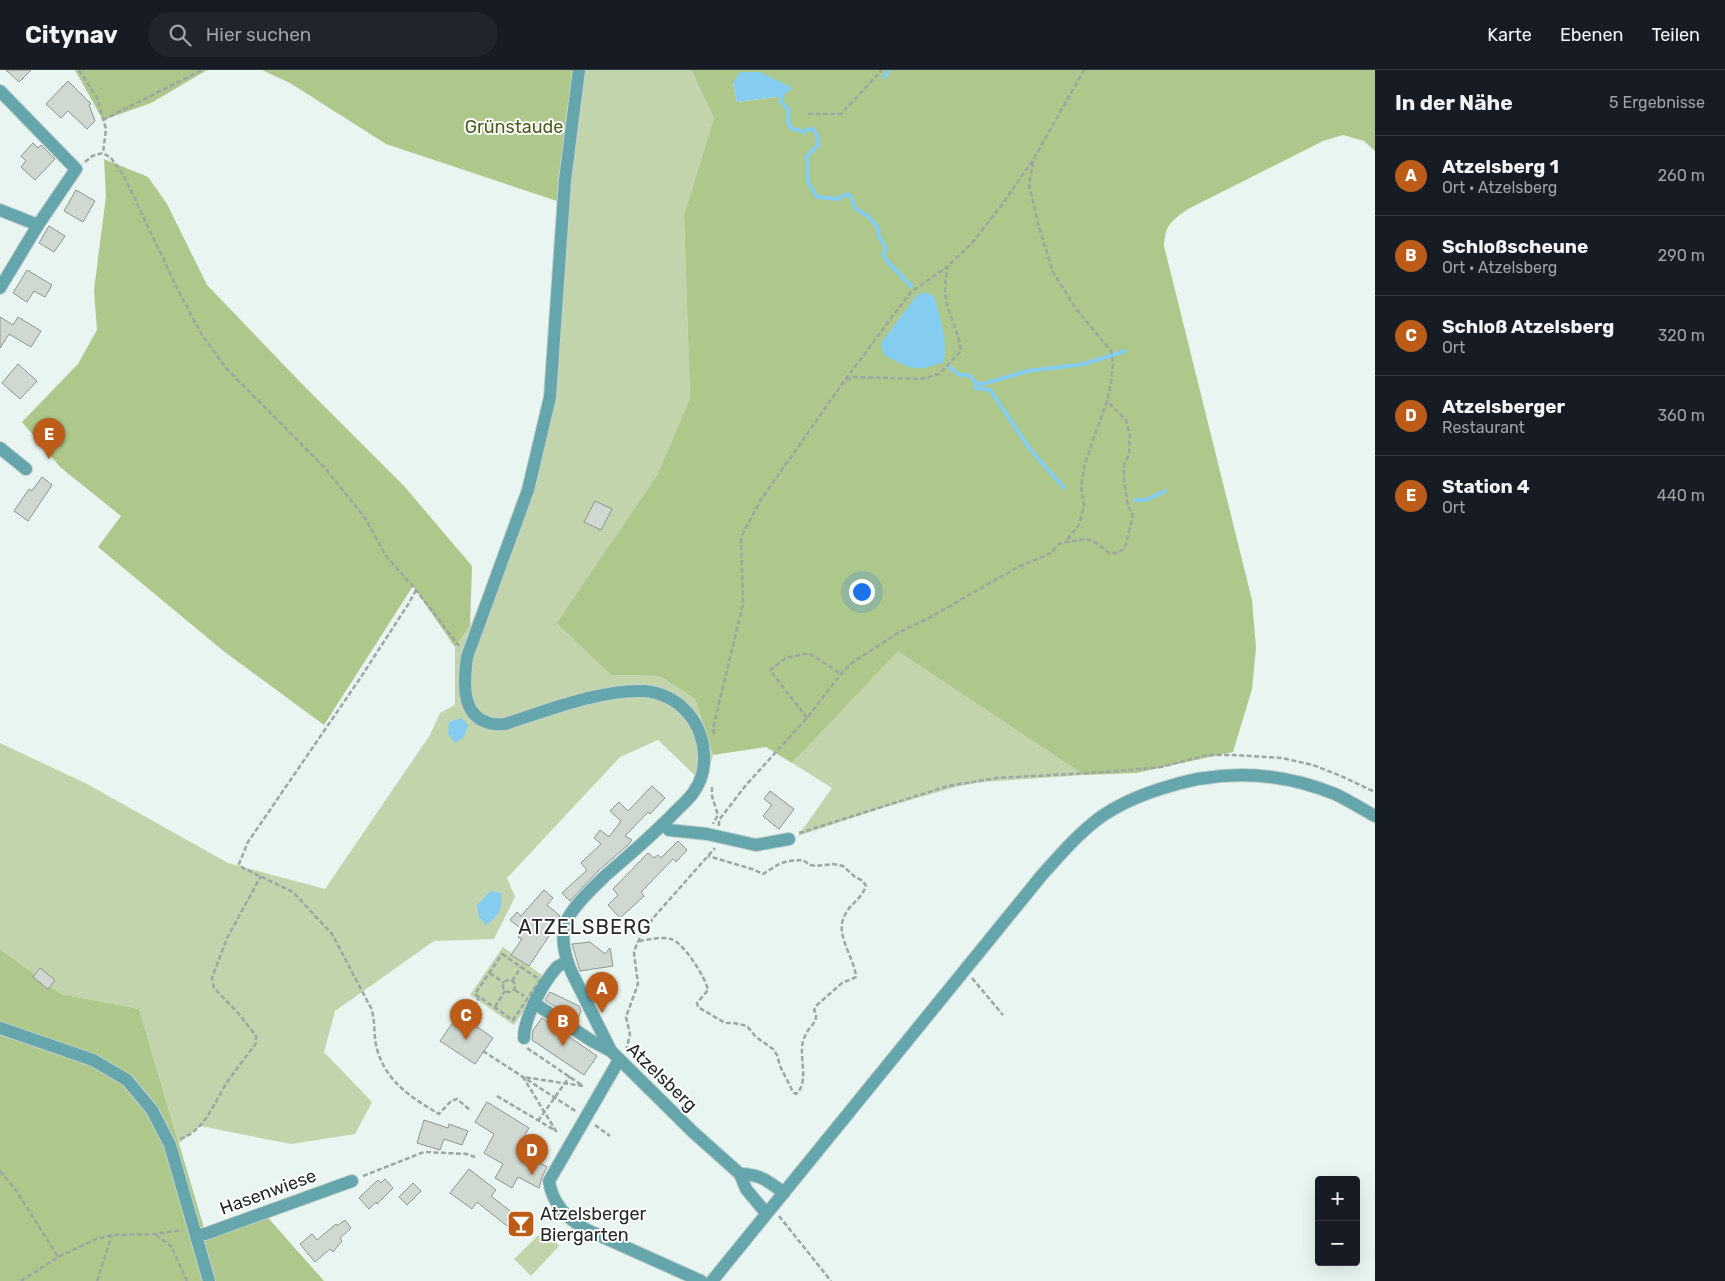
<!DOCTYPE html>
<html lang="de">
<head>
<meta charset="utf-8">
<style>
	:root { --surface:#171b24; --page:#20242c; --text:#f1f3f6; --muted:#9ea1a6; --line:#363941; --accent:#bc5c18 }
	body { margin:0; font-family:Rubik,sans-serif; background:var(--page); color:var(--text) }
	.controls { position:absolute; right:15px; bottom:15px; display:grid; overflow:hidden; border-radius:5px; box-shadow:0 5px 20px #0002 }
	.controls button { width:45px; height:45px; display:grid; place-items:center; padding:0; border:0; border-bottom:1px solid var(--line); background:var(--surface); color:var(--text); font:25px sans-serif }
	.you { position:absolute; left:861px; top:521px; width:18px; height:18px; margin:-12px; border:4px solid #fff; border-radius:50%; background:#1a73e8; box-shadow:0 0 0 8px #1a73e833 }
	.badge { display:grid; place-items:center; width:32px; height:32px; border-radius:50%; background:var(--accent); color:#fff; font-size:16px; font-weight:700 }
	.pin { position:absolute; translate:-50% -41px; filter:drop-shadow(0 1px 2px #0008) }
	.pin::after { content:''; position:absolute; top:26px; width:18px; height:15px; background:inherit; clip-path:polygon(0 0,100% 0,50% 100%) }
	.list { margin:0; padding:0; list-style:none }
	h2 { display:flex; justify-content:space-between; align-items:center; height:65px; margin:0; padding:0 20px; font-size:21px }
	h2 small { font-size:16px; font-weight:400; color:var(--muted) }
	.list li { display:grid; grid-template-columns:32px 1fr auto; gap:15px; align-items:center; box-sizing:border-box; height:80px; padding:0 20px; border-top:1px solid var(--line) }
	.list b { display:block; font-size:19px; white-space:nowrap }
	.list p { margin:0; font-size:16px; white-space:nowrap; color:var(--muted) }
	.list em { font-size:16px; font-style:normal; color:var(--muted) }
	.icon { flex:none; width:28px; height:28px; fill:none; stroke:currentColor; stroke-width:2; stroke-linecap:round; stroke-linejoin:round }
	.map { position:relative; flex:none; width:1375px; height:1211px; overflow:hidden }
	header { display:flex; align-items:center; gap:30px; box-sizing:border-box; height:70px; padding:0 25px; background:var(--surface); border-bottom:1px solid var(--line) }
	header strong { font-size:24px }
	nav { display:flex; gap:28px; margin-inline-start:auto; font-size:18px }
	.search { width:350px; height:45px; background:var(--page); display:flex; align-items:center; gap:12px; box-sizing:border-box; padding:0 18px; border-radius:28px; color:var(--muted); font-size:19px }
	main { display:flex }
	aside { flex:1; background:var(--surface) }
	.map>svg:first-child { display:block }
	.green { fill:#c2d4ab }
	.forest { fill:#aec88b; fill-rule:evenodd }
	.water { fill:#84cdf0 }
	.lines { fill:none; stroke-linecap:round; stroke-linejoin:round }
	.stream { stroke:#84cdf0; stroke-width:4 }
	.building { fill:#cfd8d1; stroke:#8d968f }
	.minor-casing { stroke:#c5d0cd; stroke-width:14 }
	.path { stroke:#9ca6a4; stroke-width:2.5; stroke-dasharray:5 2.5; stroke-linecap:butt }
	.minor { stroke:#65a5ac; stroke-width:12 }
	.labels { text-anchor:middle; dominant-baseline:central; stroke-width:4; stroke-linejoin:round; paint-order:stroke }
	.park-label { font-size:18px; fill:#465e1e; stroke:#fff }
	.street-label { font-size:18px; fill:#242928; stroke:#fff }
	.poi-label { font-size:18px; fill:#242928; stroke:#fff; text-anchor:start }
	.quarter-label { font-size:20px; letter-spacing:1px; fill:#242928; stroke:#fff }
</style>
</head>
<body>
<header>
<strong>Citynav</strong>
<div class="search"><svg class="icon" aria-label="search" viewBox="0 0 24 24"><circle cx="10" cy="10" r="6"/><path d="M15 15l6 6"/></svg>Hier suchen</div>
<nav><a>Karte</a><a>Ebenen</a><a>Teilen</a></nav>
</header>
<main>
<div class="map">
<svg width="1375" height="1211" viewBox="0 0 1375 1211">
	<rect width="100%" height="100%" fill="#e8f5f1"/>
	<g class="green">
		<polygon points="582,0 691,0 714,48 684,145 690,328 657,405 558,553 611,605 660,606 695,629 713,685 705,715 658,670 620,687 507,808 515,827 494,869 434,871 335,941 324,982 372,1032 355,1064 291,1074 200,1056 179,1073 139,939 61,924 0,879 0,673 87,714 228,793 325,819 430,665 440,643 455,635 455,577 470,556 528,420 550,327"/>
		<polygon points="898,580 1084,705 982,712 959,716 879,739 798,766 832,718 792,693"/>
		<polygon points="503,877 546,908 514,955 470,925"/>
		<polygon points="545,1159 559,1176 531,1206 514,1189"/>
	</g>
	<g class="forest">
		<polygon points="75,0 207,0 151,33 103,50"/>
		<polygon points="262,0 582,0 560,132 386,74 290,13"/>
		<path d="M 691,0 L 1375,0 L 1375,81 L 1364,71 L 1343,65 L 1323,71 L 1188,139 C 1171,151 1165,155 1164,176 L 1252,530 L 1256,578 L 1252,619 L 1233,682 L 1136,703 L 1084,705 L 898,581 L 792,693 L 766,677 L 713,685 L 695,629 L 660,606 L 611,605 L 557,553 L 657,405 L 690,328 L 684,145 L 714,48 ZM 733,13 L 782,26 L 737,32 Z"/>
		<polygon points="104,89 148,107 167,134 207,215 305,317 404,416 472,496 470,556 455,577 413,516 324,655 226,583 98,477 121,446 60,397 22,352 78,294 97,260 94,220 106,126"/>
		<polygon points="0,879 61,924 139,939 204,1158 262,1141 324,1211 0,1211"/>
	</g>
	<g class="water">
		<polygon points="740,2 760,2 793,18 782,26 737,32 733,13"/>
		<path d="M 924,222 L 934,226 C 940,248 948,269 944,292 C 915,303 909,299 883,284 L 881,273 L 917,225 Z"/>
		<polygon points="462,648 468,655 464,667 455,673 448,664 449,652"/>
		<path d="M 491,821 L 501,823 C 503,838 499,846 486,855 L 479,847 L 477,835 Z"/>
	</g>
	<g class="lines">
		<g class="stream">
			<polyline points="884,7 889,0"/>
			<polyline points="777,25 782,26 781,31 789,41 788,52 792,59 799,60 804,62 809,59 813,59 817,65 818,75 807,86 808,112 817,127 839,129 844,125 850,125 856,139 868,146 878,158 879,166 886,178 883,185 889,193 911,216"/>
			<polyline points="949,297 960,305 969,305 976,313 982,314 1028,301 1084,294 1125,281"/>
			<polyline points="976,313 975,318 990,320 1030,379 1064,418"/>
			<polyline points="1135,430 1146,430 1165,421"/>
		</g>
	</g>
	<g class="building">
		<polygon points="6,0 31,0 19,12"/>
		<polygon points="68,11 91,34 89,35 95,51 87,59 68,41 61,48 46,34"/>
		<polygon points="33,73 38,78 41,75 55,89 35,110 21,97 26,91 21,86"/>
		<polygon points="76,120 95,131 83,152 64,141"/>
		<polygon points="49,156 65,166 54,182 39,173"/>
		<polygon points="27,200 52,215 45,227 34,221 27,232 13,223"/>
		<polygon points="0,247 13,255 18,247 41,261 31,277 9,264 0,278"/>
		<polygon points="18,294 37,311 20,329 2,313"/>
		<polygon points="42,407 52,415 28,451 14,441 29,419 32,421"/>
		<polygon points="595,431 612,439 601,460 584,452"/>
		<polygon points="652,716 665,728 650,744 648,742 625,766 632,770 628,775 599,800 570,831 562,823 587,800 581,793 601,774 594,768 600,760 609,767 621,751 610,741 619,732 628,741"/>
		<polygon points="770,721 794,739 779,759 763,746 772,735 764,729"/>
		<polygon points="678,771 687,780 676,792 673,789 641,822 644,826 620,848 608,835 618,825 613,819 648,783 654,788 658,785 661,788"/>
		<polygon points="544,820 553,828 547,835 560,846 545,864 549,866 529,896 511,885 522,869 518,867 523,860 510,850 517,842 521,846"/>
		<polygon points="590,872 605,884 610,878 613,896 580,901 572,874"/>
		<polygon points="40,898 55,910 48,919 33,907"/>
		<polygon points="550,922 579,936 581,941 577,951 545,930"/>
		<polygon points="459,944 493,968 475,994 440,971"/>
		<polygon points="542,948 597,986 584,1005 532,970 533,960"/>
		<polygon points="487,1032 529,1058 516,1080 547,1097 542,1107 539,1118 518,1107 512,1118 495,1108 503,1094 484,1083 494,1064 475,1052"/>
		<polygon points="424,1050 448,1058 449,1054 468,1061 462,1075 444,1069 440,1080 417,1073"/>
		<polygon points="469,1099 496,1120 491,1126 524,1152 516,1163 477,1132 472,1139 450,1123"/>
		<polygon points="385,1109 393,1118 377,1134 376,1132 369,1139 359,1128 378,1110 381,1113"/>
		<polygon points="413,1113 421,1121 407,1135 399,1127"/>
		<polygon points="345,1150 351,1158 340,1168 342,1171 333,1182 330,1179 315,1192 300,1174 312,1164 317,1170 336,1154 337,1156"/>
	</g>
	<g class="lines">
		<defs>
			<g id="minor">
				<path d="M 579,0 L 565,110 L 550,327 L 528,420 L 467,587 C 464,610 460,645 489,653 C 494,655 500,654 505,654 C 546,641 601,619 644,621 C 659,622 675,629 685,640 C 706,661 711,699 693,723 C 688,730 681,736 675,742 C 653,765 629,785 605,806 C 592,819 577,832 568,848 C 559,865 565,887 572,903 L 611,981 L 693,1062 L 740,1104 L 746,1119 L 766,1143"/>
				<polyline points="0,21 76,99 38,155 0,218"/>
				<polyline points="0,140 38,155"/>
				<polyline points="0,378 26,399"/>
				<polyline points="663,754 669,760 707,764 756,775 789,769"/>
				<polyline points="534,933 592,971 611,981"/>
				<polyline points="0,958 93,990 127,1010 152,1040 170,1075 209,1211"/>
				<path d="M 524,968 C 524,947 543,913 557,897 C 560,894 564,894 567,892"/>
				<path d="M 619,990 L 549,1111 C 552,1132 566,1148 585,1159 L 701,1211"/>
				<path d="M 740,1104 C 760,1104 768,1111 784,1123"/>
				<polyline points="196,1165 205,1164 352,1111"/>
				<path d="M 712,1211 L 1042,805 C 1060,785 1077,765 1098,749 C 1117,735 1138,726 1160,719 C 1219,699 1276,700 1335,724 C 1348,730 1362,739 1375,746"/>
			</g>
		</defs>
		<use href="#minor" class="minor-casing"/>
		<g class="path">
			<polyline points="79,0 97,28 106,59 103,83"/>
			<polyline points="808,44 841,44 882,0"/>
			<polyline points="103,50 202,0"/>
			<polyline points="85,92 92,86 103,83 111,88 124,106 178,220 202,265 226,298 326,399 365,448 386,486 416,520 459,576"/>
			<polyline points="1033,92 1029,114 1038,154 1053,202 1076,239 1111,281 1113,292 1111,313 1107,331 1085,393 1081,416 1084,436 1079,455 1066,471"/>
			<path d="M 846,310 L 854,307 L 922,309 L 939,304 L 961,281 C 959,263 950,248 946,230 C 944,220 946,209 947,198"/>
			<path d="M 416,520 L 409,533 L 361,607 L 248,772 L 239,794 L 243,798 L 293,822 L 332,864 L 371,938 C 376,952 373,965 377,979 C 386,1012 412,1028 439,1044 L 451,1031 L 457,1029 L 471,1041"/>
			<polyline points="807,648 770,600 786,588 809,583 841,604"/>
			<polyline points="714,664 713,658 743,534 741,467 760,431 845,310 910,223 947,197 972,173 1001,136 1033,90 1084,0"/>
			<polyline points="712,717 712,726 718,745 713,754"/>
			<polyline points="719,756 719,750 746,715 807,648 841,604 853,592 898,563 925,550 1020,496 1051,483 1059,474 1065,472 1088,469 1098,474 1109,483 1117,483 1125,478 1133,445 1128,436 1124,411 1124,395 1129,384 1130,366 1126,350 1107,331"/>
			<polyline points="799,763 948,716 997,708 1105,702 1161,697 1207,685 1234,685 1282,688 1313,695 1341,706 1375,722"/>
			<path d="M 639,871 C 648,870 662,866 671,869 C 683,872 706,908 708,920 L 697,933 L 698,937 L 725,953 L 734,953 L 747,956 L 756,967 L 773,979 L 777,985 L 780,996 L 793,1022 L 796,1024 C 808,1014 801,992 802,979 C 802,973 804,968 806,964 C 811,953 820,952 814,940 L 817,935 L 842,913 L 856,907 C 855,889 835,865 844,847 C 849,834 861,830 866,816 L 863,811 L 855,807 L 843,796 L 833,794 L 816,796 L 810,795 L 803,790 L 788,791 L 779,794 L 763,804 L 752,799 L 708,786"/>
			<polygon points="502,884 540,910 513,950 475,924"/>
			<polyline points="490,903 504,913"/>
			<polyline points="972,908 1003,945"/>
			<circle cx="509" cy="916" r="6"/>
			<polyline points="512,911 521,897"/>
			<polyline points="515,920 524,926"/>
			<polyline points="495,937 505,921"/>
			<polyline points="464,948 478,931 478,926"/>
			<polyline points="483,981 577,1042"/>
			<path d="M 626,981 L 630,964 L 626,947 L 638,914 L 634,883 C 637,870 646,858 654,847 L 715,778"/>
			<polyline points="497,1026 556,1061 523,1007 583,1016 527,978"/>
			<polyline points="538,1051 570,1006"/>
			<polyline points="595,1055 610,1066"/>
			<path d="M 180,1069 C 206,1060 214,1032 228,1011 C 237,998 247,986 256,973 L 256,966 L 239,944 L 214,918 L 212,908 L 227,868 L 261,806"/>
			<polyline points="0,1101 16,1120 58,1187"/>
			<polyline points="363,1106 424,1082 467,1084 475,1087"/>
			<polyline points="779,1146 831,1211"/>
			<polyline points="156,1165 171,1176 187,1211"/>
			<polyline points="21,1211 58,1187 96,1169 112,1165 155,1164 183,1160"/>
			<polyline points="97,1211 112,1165"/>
		</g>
		<use href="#minor" class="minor"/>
	</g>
	<defs>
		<symbol id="bar-square" viewBox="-11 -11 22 22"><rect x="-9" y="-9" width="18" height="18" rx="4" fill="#bc5c18" stroke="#fff"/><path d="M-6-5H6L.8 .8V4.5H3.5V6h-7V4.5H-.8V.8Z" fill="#fff"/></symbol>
	</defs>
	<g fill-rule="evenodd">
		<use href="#bar-square" x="505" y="1138" width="32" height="32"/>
	</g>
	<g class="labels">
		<g class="park-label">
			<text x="514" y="57">Grünstaude</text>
		</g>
		<g class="street-label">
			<text transform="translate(662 1007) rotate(44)">Atzelsberg</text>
			<text transform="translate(268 1122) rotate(-20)">Hasenwiese</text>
		</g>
		<g class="poi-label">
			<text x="540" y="1144">Atzelsberger<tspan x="540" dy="21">Biergarten</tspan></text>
		</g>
		<g class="quarter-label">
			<text x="585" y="857">ATZELSBERG</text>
		</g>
	</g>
</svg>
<div class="controls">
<button>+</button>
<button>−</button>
</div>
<div class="you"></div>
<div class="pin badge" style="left:602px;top:943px">A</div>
<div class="pin badge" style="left:563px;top:976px">B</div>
<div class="pin badge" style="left:466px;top:970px">C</div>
<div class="pin badge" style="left:532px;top:1105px">D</div>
<div class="pin badge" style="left:49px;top:389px">E</div>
</div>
<aside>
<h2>In der Nähe<small>5 Ergebnisse</small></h2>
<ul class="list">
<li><span class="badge">A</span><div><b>Atzelsberg 1</b><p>Ort · Atzelsberg</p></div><em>260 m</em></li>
<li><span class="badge">B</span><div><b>Schloßscheune</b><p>Ort · Atzelsberg</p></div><em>290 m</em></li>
<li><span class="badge">C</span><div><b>Schloß Atzelsberg</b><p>Ort</p></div><em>320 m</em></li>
<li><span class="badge">D</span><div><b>Atzelsberger</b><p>Restaurant</p></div><em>360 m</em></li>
<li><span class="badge">E</span><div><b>Station 4</b><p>Ort</p></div><em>440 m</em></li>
</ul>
</aside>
</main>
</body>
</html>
